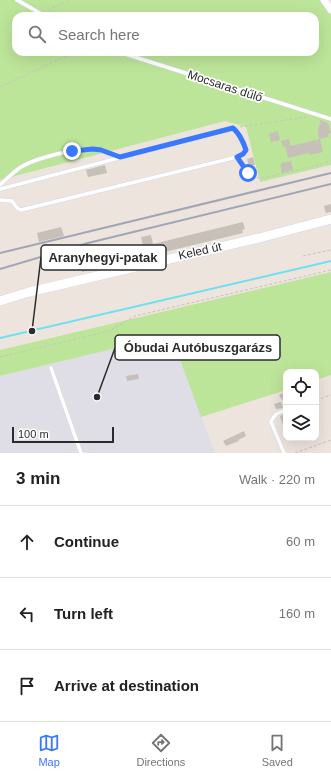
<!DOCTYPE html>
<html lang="en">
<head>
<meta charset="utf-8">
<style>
	:root { --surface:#fff; --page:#f6f6f6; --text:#202124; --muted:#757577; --line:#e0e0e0; --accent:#3a78fe }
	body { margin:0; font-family:Helvetica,sans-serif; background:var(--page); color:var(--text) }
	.controls { position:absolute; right:12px; bottom:12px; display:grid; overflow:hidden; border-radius:8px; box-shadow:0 4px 16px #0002 }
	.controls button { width:36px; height:36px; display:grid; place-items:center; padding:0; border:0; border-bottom:1px solid var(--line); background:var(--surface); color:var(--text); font:20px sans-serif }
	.scale { position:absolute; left:12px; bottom:10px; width:102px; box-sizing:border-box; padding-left:4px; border:2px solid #2b2b2b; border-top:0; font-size:11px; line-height:14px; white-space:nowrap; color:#2b2b2b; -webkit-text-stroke:3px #fff; paint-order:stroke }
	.stop { position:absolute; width:12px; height:12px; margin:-9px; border:3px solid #3a78fe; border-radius:50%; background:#fff }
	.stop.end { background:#3a78fe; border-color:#fff; box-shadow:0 1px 4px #0008 }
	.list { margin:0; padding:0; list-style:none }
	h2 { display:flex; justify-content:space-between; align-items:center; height:52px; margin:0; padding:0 16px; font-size:17px }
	h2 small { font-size:13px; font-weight:400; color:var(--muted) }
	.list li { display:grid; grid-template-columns:26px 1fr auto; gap:12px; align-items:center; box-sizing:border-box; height:72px; padding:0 16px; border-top:1px solid var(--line) }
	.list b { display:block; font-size:15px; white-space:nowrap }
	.list em { font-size:13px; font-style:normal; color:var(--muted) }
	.icon { flex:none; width:22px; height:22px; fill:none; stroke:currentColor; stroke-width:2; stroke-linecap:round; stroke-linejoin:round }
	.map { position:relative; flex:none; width:331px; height:453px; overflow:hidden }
	.search { position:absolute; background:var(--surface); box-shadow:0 4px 16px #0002; left:12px; right:12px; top:12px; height:44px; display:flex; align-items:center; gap:10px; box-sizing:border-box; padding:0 14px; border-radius:12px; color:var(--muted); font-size:15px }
	.sheet { height:268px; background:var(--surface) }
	nav { display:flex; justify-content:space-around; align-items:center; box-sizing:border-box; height:56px; border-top:1px solid var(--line); background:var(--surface); font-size:11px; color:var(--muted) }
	nav a { display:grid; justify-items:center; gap:2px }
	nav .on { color:var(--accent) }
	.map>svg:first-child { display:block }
	.industrial { fill:#dfdee6 }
	.green { fill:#bde599; fill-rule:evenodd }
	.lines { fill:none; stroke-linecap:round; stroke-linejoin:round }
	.stream { stroke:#6ee0f2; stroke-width:2 }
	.building { fill:#c6c0b9 }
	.service-casing { stroke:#d2d8e4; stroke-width:4.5 }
	.minor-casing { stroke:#d2d8e4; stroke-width:8 }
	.tertiary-casing { stroke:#d2d8e4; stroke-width:10 }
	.path { stroke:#c4c4c4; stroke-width:1; stroke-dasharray:3 2; stroke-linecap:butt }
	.service { stroke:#fff; stroke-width:3.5 }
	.minor { stroke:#fff; stroke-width:7 }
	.tertiary { stroke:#fff; stroke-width:9 }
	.rail { stroke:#a0a6b6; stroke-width:2 }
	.route { stroke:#3a78fe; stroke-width:5 }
	.labels { text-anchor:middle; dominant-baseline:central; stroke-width:3.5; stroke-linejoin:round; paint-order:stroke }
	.street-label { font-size:12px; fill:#2b2b2b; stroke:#fff }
	.leader { fill:none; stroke:#2b2b2b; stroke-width:1.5 }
	.callout-dot { fill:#2b2b2b; stroke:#fff; stroke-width:1.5 }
	.callout { fill:#fff; stroke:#2b2b2b; stroke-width:1.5 }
	.callout-label { font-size:13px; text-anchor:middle; font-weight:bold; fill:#2b2b2b }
</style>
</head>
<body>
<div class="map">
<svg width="331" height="453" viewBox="0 0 331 453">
	<rect width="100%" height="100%" fill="#ede4dd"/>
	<polygon class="industrial" points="171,335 215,453 0,453 0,376"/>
	<g class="green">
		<path d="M 0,0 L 328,0 L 331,5 L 331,165 L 260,182 L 246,127 L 225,121 L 0,180 ZM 16,16 L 315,16 L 315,52 L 16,52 Z"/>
		<polygon points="331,272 331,375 316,380 316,372 286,372 286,390 201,417 171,335 0,376 0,350"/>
	</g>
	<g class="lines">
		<polyline class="stream" points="0,338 331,261"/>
	</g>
	<g class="building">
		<polygon points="320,120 328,123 331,133 328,134 329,137 319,139 318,132 319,125 321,124"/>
		<polygon points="278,131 280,140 271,142 269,134"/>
		<polygon points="289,139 291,146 320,139 323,152 310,155 309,153 288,158 285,146 283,147 281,141"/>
		<polygon points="253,157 255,165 249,167 247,159"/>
		<polygon points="291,161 293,170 282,173 280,165 282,164 281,163"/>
		<polygon points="105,165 107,173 88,177 86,170"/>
		<polygon points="331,204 331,212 326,213 324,206"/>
		<polygon points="243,222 245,229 242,230 243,233 82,272 79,262 143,246 141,237 151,235 153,244"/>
		<polygon points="61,227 64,236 39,242 37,233"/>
		<polygon points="138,374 139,379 127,381 126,376"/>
		<polygon points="286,392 286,398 282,400 279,395"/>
		<polygon points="281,402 283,408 276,409 274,404"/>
		<polygon points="285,414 286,431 285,431 280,416"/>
		<polygon points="244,431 246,436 238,440 239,441 226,446 223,441"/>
	</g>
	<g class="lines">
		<defs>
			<g id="service">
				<polyline points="17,0 45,16"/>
				<polyline points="119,52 331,119"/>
				<path d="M 0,185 C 7,179 13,172 21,167 C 36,158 76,148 93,149 C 102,150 111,154 120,157"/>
				<polyline points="0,189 233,128 241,137 246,150 243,154 237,157 21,210 17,208 12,201 0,200"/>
				<polyline points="51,368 81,453"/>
				<path d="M 284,453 L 271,422 C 274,414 279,412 286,410"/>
			</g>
			<polyline id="minor" points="324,0 331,10"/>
			<polyline id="tertiary" points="0,301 29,292 259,238 331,219"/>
		</defs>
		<use href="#service" class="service-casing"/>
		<use href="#minor" class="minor-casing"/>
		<use href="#tertiary" class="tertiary-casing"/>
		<g class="path">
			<polyline points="49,12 52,8 70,0"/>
			<polyline points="0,87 75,52"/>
			<polyline points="240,127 306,117"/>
			<path d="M 239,161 C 247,172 249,178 263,178 L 311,167 L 331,161"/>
			<polyline points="303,256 331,250"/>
			<polyline points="0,357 109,331 135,316 331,270"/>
			<polyline points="316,400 331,395"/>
			<polyline points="295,453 331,440"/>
		</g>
		<use href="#service" class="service"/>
		<use href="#minor" class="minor"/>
		<use href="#tertiary" class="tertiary"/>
		<g class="rail">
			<polyline points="0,253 331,173"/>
			<polyline points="0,269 88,243 331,184"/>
		</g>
	</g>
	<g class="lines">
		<path class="route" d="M 72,151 L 93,149 L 101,150 L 120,157 L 233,128 C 240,134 243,141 246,150 L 243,154 L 237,157 L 248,173"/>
	</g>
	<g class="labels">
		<g class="street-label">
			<text transform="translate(225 86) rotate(18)">Mocsaras dűlő</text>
			<text transform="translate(200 251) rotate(-13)">Keled út</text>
		</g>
	</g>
	<path class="leader" d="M32 331L41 257M97 397L115 348"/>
	<g class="callout-dot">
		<circle cx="32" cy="331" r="4"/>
		<circle cx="97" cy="397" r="4"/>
	</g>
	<g class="callout">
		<rect x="41" y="245" width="125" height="25" rx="4"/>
		<rect x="115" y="335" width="165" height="25" rx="4"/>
	</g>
	<g class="callout-label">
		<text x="103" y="262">Aranyhegyi-patak</text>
		<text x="198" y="352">Óbudai Autóbuszgarázs</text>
	</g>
</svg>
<div class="controls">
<button><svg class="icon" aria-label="locate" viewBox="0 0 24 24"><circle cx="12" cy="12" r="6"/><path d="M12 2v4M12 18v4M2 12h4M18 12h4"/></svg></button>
<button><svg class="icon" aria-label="layers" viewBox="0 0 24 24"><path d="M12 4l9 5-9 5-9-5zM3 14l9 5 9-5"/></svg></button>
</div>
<div class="scale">100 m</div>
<div class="stop" style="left:248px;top:173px"></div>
<div class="stop end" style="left:72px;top:151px"></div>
<div class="search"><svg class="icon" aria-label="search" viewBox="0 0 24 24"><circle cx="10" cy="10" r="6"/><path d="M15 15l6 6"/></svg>Search here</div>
</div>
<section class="sheet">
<h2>3 min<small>Walk · 220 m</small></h2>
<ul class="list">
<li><svg class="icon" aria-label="ahead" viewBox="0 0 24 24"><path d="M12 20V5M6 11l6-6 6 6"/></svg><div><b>Continue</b></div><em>60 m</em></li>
<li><svg class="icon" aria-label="left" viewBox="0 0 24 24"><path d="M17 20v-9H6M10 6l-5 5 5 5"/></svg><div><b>Turn left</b></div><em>160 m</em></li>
<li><svg class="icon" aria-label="arrive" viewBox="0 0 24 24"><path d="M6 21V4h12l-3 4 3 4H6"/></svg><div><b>Arrive at destination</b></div></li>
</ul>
</section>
<nav>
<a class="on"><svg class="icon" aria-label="map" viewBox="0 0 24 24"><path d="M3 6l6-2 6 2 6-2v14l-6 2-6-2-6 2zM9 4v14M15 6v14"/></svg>Map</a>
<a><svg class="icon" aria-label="directions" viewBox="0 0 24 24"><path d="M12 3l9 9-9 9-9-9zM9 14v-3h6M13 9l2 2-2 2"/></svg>Directions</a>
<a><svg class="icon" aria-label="saved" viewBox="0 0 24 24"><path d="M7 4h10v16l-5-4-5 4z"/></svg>Saved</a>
</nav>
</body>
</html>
